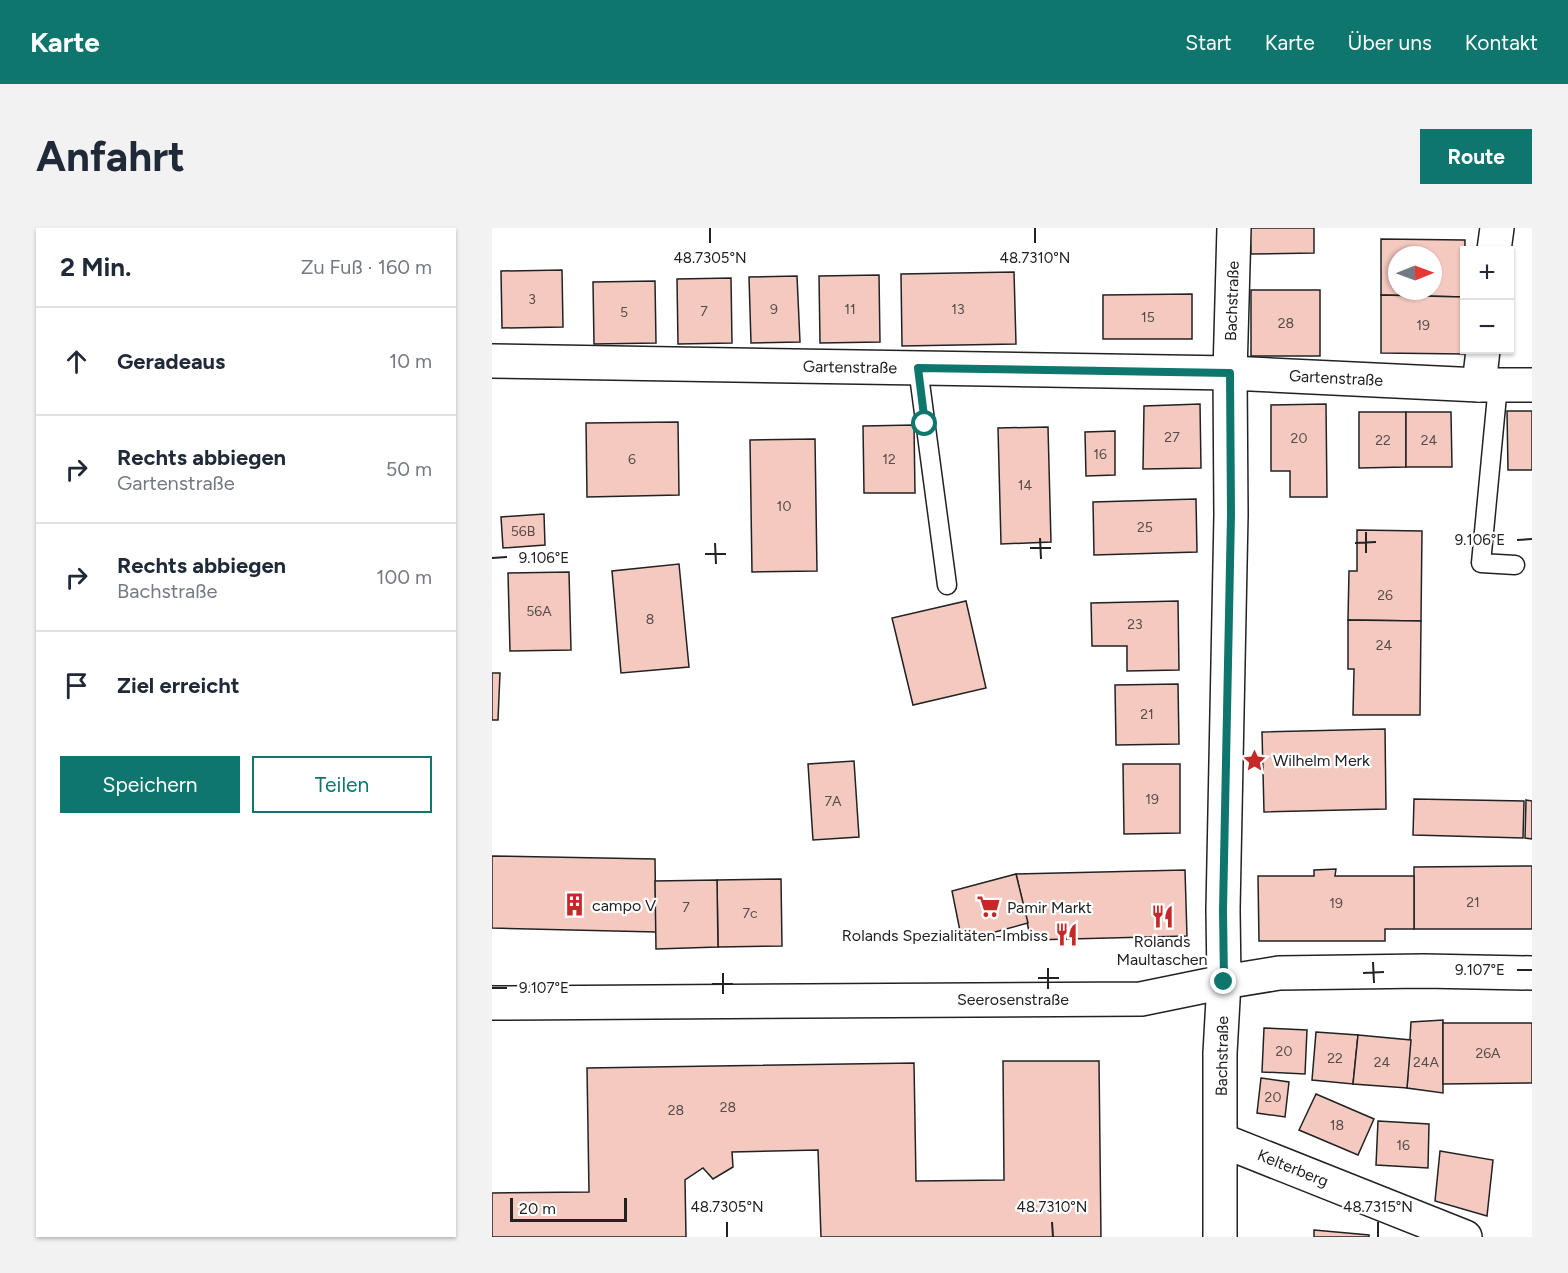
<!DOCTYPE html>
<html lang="de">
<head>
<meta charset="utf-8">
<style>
	:root { --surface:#fff; --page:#f2f2f3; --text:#1f2937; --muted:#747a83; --line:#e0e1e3; --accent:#0f766e }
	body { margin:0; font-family:Figtree,sans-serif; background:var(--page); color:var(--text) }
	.controls { position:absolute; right:18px; top:18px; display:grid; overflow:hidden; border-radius:0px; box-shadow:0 2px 4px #0004 }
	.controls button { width:54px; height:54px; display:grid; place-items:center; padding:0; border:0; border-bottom:2px solid var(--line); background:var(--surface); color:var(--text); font:30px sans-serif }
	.compass { position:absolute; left:896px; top:18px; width:54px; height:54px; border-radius:50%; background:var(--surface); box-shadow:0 2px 4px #0004; rotate:89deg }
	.scale { position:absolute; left:18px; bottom:15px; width:117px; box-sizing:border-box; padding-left:6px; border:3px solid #222; border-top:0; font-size:16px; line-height:21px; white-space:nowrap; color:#222; -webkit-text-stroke:4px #fff; paint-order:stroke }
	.stop { position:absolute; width:18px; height:18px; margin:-14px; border:4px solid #0f766e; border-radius:50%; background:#fff }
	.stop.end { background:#0f766e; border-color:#fff; box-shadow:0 2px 6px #0008 }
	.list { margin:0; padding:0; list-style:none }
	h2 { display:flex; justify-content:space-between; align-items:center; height:78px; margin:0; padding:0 24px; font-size:26px }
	h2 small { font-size:20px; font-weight:400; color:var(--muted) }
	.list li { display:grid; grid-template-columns:39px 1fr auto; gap:18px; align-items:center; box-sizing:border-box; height:108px; padding:0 24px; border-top:2px solid var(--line) }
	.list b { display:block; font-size:22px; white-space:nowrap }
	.list p { margin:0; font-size:20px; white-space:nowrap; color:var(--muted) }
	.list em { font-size:20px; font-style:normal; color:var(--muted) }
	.actions { display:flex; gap:12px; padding:18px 24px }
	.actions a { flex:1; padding:14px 0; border:2px solid var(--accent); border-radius:0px; text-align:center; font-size:21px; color:var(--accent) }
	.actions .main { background:var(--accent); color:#fff }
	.icon { flex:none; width:33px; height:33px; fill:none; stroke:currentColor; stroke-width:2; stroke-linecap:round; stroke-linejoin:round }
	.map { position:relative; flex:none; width:1040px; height:1009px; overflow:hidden; border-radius:0px }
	header { display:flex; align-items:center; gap:36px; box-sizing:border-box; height:84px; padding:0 30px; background:var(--accent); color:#fff }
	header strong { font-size:28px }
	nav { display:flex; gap:33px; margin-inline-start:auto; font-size:21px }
	.intro { display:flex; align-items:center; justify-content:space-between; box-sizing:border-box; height:144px; padding:0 36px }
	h1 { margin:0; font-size:42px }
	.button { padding:15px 27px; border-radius:0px; background:var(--accent); color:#fff; font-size:21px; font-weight:700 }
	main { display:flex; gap:36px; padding:0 36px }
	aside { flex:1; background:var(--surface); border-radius:0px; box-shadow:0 2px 4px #0004 }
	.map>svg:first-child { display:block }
	.building { fill:#f3c9c0; stroke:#222; stroke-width:1.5; fill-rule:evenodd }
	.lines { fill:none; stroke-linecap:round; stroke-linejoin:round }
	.lane-casing { stroke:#222; stroke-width:21 }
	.street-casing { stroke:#222; stroke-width:36 }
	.secondary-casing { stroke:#222; stroke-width:36 }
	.lane { stroke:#fff; stroke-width:18 }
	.street { stroke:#fff; stroke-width:33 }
	.secondary { stroke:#fff; stroke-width:33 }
	.route { stroke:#0f766e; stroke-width:8 }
	.ticks { fill:none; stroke:#222; stroke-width:2 }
	.labels { text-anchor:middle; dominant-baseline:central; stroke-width:4.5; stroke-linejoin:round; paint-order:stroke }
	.number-label { font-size:14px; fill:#564c4a }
	.street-label { font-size:16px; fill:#222; stroke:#fff }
	.poi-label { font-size:16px; fill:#222; stroke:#fff; text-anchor:start }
	.ticks-label { font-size:15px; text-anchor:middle; fill:#222; stroke:#fff; stroke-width:4.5; stroke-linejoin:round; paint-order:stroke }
</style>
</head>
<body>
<header>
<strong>Karte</strong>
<nav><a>Start</a><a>Karte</a><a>Über uns</a><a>Kontakt</a></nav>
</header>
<div class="intro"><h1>Anfahrt</h1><a class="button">Route</a></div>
<main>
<aside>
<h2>2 Min.<small>Zu Fuß · 160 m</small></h2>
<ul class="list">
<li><svg class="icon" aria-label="ahead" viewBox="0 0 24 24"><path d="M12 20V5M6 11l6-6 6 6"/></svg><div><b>Geradeaus</b></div><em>10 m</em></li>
<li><svg class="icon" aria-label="right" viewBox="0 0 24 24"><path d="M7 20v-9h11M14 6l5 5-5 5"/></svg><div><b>Rechts abbiegen</b><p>Gartenstraße</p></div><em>50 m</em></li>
<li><svg class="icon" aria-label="right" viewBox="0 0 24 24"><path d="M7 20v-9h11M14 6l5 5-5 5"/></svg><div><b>Rechts abbiegen</b><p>Bachstraße</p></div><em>100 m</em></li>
<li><svg class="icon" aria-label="arrive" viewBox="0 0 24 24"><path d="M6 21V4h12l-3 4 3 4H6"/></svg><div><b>Ziel erreicht</b></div></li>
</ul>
<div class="actions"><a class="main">Speichern</a><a>Teilen</a></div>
</aside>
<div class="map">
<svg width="1040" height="1009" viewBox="0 0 1040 1009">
	<rect width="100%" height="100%" fill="#fff"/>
	<g class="building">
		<polygon points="758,0 822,0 822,25 759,26"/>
		<path d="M 889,11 L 973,12 L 972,69 L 889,67 ZM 905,27 L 941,27 L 941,63 L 905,63 Z"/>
		<polygon points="70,42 71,99 10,100 9,43"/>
		<polygon points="522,44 524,116 410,118 409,46"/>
		<polygon points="387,47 388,114 328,115 327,48"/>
		<polygon points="305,48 308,114 259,115 257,49"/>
		<polygon points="239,50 240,115 186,116 185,51"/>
		<polygon points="163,53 164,115 102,116 101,54"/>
		<rect x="759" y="62" width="69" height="66"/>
		<polygon points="700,66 700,111 611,111 611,67"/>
		<polygon points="889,67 972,69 972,126 889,125"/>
		<polygon points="708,176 709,240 651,241 652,178"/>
		<polygon points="834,176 835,269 798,269 798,243 779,243 779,177"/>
		<polygon points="1015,183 1040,183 1040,242 1016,242"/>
		<polygon points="867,184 914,184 914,239 867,240"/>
		<polygon points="914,184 959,184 960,239 914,239"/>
		<polygon points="186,194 187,267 95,269 94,195"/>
		<polygon points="422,197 423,265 372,265 371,198"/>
		<polygon points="556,199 559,314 509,316 506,200"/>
		<polygon points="623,203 623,247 594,248 593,204"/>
		<polygon points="323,211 325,343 260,344 258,212"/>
		<polygon points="704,271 705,324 602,327 601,274"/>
		<polygon points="52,286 53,317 11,320 9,289"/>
		<polygon points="865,302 930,303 929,393 856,392 857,343 865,343"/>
		<polygon points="187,336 197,439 129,445 120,343"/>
		<polygon points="77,344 79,422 18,423 16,345"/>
		<polygon points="474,373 494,460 421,477 400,390"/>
		<polygon points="686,373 687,442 635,443 635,418 600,418 599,375"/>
		<polygon points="856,392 929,393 928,487 861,487 862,441 856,441"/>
		<polygon points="0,445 8,445 6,492 0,492"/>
		<polygon points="686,456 687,516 624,517 623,457"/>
		<polygon points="893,501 894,581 772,584 770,504"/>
		<polygon points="362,533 367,609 321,612 316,536"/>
		<polygon points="631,536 688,536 688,605 632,606"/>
		<polygon points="922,571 1032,573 1031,610 921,607"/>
		<polygon points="1034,572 1040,573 1040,611 1033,610"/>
		<polygon points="0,628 163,631 164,704 0,700"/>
		<polygon points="1040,638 1040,701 922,701 922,639"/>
		<polygon points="844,641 843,648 922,648 922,701 893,701 893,713 767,713 766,648 822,648 822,642"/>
		<polygon points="693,642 695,708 539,712 524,646"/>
		<polygon points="524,646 536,695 470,713 460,663"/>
		<polygon points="289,651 290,718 226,719 225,652"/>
		<polygon points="225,652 226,719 164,721 163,653"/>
		<polygon points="951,792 951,865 915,860 919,794"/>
		<polygon points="951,795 1040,795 1040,855 951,856"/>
		<polygon points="772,800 815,802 813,846 770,844"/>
		<polygon points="824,804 866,807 861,856 820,852"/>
		<polygon points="866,807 919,812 915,860 861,856"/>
		<polygon points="511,833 607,833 609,1009 329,1009 326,922 240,924 241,939 221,951 211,940 193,952 194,1009 0,1009 0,965 97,964 95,840 422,835 424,953 512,952"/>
		<polygon points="769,850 797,854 793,889 765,885"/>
		<polygon points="824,866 882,891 866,927 807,902"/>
		<polygon points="886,893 937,896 936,940 884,937"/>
		<polygon points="948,923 1001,932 995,988 943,973"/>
		<polygon points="822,1002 877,1007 877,1009 822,1009"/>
	</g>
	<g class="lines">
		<defs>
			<g id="lane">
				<polyline points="426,140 455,357"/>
				<polyline points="1006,157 989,335 1023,337"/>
			</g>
			<g id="street">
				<polyline points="1002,22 1005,0"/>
				<polyline points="0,133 738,145 987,157 1040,157"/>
				<polyline points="987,157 991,122"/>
				<polyline points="729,912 973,1009"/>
				<polyline points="728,1009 728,825 732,754 731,682 739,287 738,145 742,0"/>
			</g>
			<polyline id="secondary" points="0,775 649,771 732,754 787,745 932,743 1040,745"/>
		</defs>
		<use href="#lane" class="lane-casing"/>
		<use href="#street" class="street-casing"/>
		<use href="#secondary" class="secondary-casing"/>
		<use href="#lane" class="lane"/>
		<use href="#street" class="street"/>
		<use href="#secondary" class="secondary"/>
	</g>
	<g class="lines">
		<polyline class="route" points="433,196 426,140 738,145 739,287 731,682 732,754"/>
	</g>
	<path class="ticks" d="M 218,0 L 218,15M 543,0 L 543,15M 874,304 L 874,325M 548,310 L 549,331M 1025,312 L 1040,311M 223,315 L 224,336M 863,315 L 884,314M 538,320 L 559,320M 213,326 L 234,326M 0,330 L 15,329M 881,734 L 882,755M 556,740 L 556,761M 1025,742 L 1040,742M 231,745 L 231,766M 871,745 L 892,744M 546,750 L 567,750M 220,756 L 241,756M 0,760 L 15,760M 235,994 L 235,1009M 560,994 L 561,1009M 886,994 L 886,1009"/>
	<defs>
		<symbol id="sight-bare" viewBox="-9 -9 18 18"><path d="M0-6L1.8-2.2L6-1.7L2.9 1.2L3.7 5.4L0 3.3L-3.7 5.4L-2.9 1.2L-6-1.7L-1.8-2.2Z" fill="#c62828" stroke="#fff" stroke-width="2.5" paint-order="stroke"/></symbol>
		<symbol id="building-bare" viewBox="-9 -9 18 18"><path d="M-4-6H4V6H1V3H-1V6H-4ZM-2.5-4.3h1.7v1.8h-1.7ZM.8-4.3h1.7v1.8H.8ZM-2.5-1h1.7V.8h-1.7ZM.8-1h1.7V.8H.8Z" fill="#c62828" stroke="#fff" stroke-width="2.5" paint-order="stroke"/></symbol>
		<symbol id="supermarket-bare" viewBox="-9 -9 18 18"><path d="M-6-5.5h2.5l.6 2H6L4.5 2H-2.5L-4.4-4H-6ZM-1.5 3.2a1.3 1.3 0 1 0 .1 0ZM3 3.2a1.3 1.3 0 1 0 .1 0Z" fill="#c62828" stroke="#fff" stroke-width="2.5" paint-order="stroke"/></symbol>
		<symbol id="restaurant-bare" viewBox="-9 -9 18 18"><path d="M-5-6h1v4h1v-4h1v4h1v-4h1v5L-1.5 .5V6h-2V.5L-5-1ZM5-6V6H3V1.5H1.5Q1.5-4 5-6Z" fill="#c62828" stroke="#fff" stroke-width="2.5" paint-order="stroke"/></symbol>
	</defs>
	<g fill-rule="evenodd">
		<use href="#sight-bare" x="746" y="516" width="33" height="33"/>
		<use href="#building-bare" x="66" y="660" width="33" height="33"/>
		<use href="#supermarket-bare" x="480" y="662" width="33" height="33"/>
		<use href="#restaurant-bare" x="654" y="672" width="33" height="33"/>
		<use href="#restaurant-bare" x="558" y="690" width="33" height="33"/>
	</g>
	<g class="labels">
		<g class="number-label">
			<text x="40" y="71">3</text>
			<text x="282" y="81">9</text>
			<text x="358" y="81">11</text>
			<text x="466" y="81">13</text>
			<text x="212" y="83">7</text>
			<text x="132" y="84">5</text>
			<text x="656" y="89">15</text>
			<text x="794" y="95">28</text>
			<text x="931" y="97">19</text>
			<text x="680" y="209">27</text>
			<text x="807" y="210">20</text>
			<text x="891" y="212">22</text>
			<text x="937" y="212">24</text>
			<text x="608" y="226">16</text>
			<text x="140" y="231">6</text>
			<text x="397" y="231">12</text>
			<text x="533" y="257">14</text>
			<text x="292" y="278">10</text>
			<text x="653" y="299">25</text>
			<text x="31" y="303">56B</text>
			<text x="893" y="367">26</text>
			<text x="47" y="383">56A</text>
			<text x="158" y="391">8</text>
			<text x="643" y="396">23</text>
			<text x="892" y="417">24</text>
			<text x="655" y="486">21</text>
			<text x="660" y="571">19</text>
			<text x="341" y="573">7A</text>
			<text x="981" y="674">21</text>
			<text x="844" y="675">19</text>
			<text x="194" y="679">7</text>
			<text x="258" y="685">7c</text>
			<text x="792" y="823">20</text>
			<text x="996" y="825">26A</text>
			<text x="843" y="830">22</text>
			<text x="890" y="834">24</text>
			<text x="934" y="834">24A</text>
			<text x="781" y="869">20</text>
			<text x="236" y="879">28</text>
			<text x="184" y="882">28</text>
			<text x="845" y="897">18</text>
			<text x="911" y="917">16</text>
		</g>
		<g class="street-label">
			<text transform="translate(740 73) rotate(-88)">Bachstraße</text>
			<text transform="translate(358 139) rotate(1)">Gartenstraße</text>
			<text transform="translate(844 150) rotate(3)">Gartenstraße</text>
			<text x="521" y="771">Seerosenstraße</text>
			<text transform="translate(730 828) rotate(-89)">Bachstraße</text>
			<text transform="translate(801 940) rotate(22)">Kelterberg</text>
		</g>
		<g class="poi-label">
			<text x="781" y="532">Wilhelm Merk</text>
			<text x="100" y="677">campo V</text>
			<text x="515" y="679">Pamir Markt</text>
			<text x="556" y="707" text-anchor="end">Rolands Spezialitäten-Imbiss</text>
			<text x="670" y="713" text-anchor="middle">Rolands<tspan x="670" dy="18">Maultaschen</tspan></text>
		</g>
	</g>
	<g class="ticks-label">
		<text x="218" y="35">48.7305°N</text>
		<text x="543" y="35">48.7310°N</text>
		<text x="988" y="317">9.106°E</text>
		<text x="52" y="335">9.106°E</text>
		<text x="988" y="747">9.107°E</text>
		<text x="52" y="765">9.107°E</text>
		<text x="235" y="984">48.7305°N</text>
		<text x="560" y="984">48.7310°N</text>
		<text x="886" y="984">48.7315°N</text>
	</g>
</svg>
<div class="controls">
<button>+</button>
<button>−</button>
</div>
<svg class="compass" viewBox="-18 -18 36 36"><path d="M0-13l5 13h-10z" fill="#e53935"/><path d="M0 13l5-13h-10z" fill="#747a83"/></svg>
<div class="scale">20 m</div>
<div class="stop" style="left:433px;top:196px"></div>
<div class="stop end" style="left:732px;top:754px"></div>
</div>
</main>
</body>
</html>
